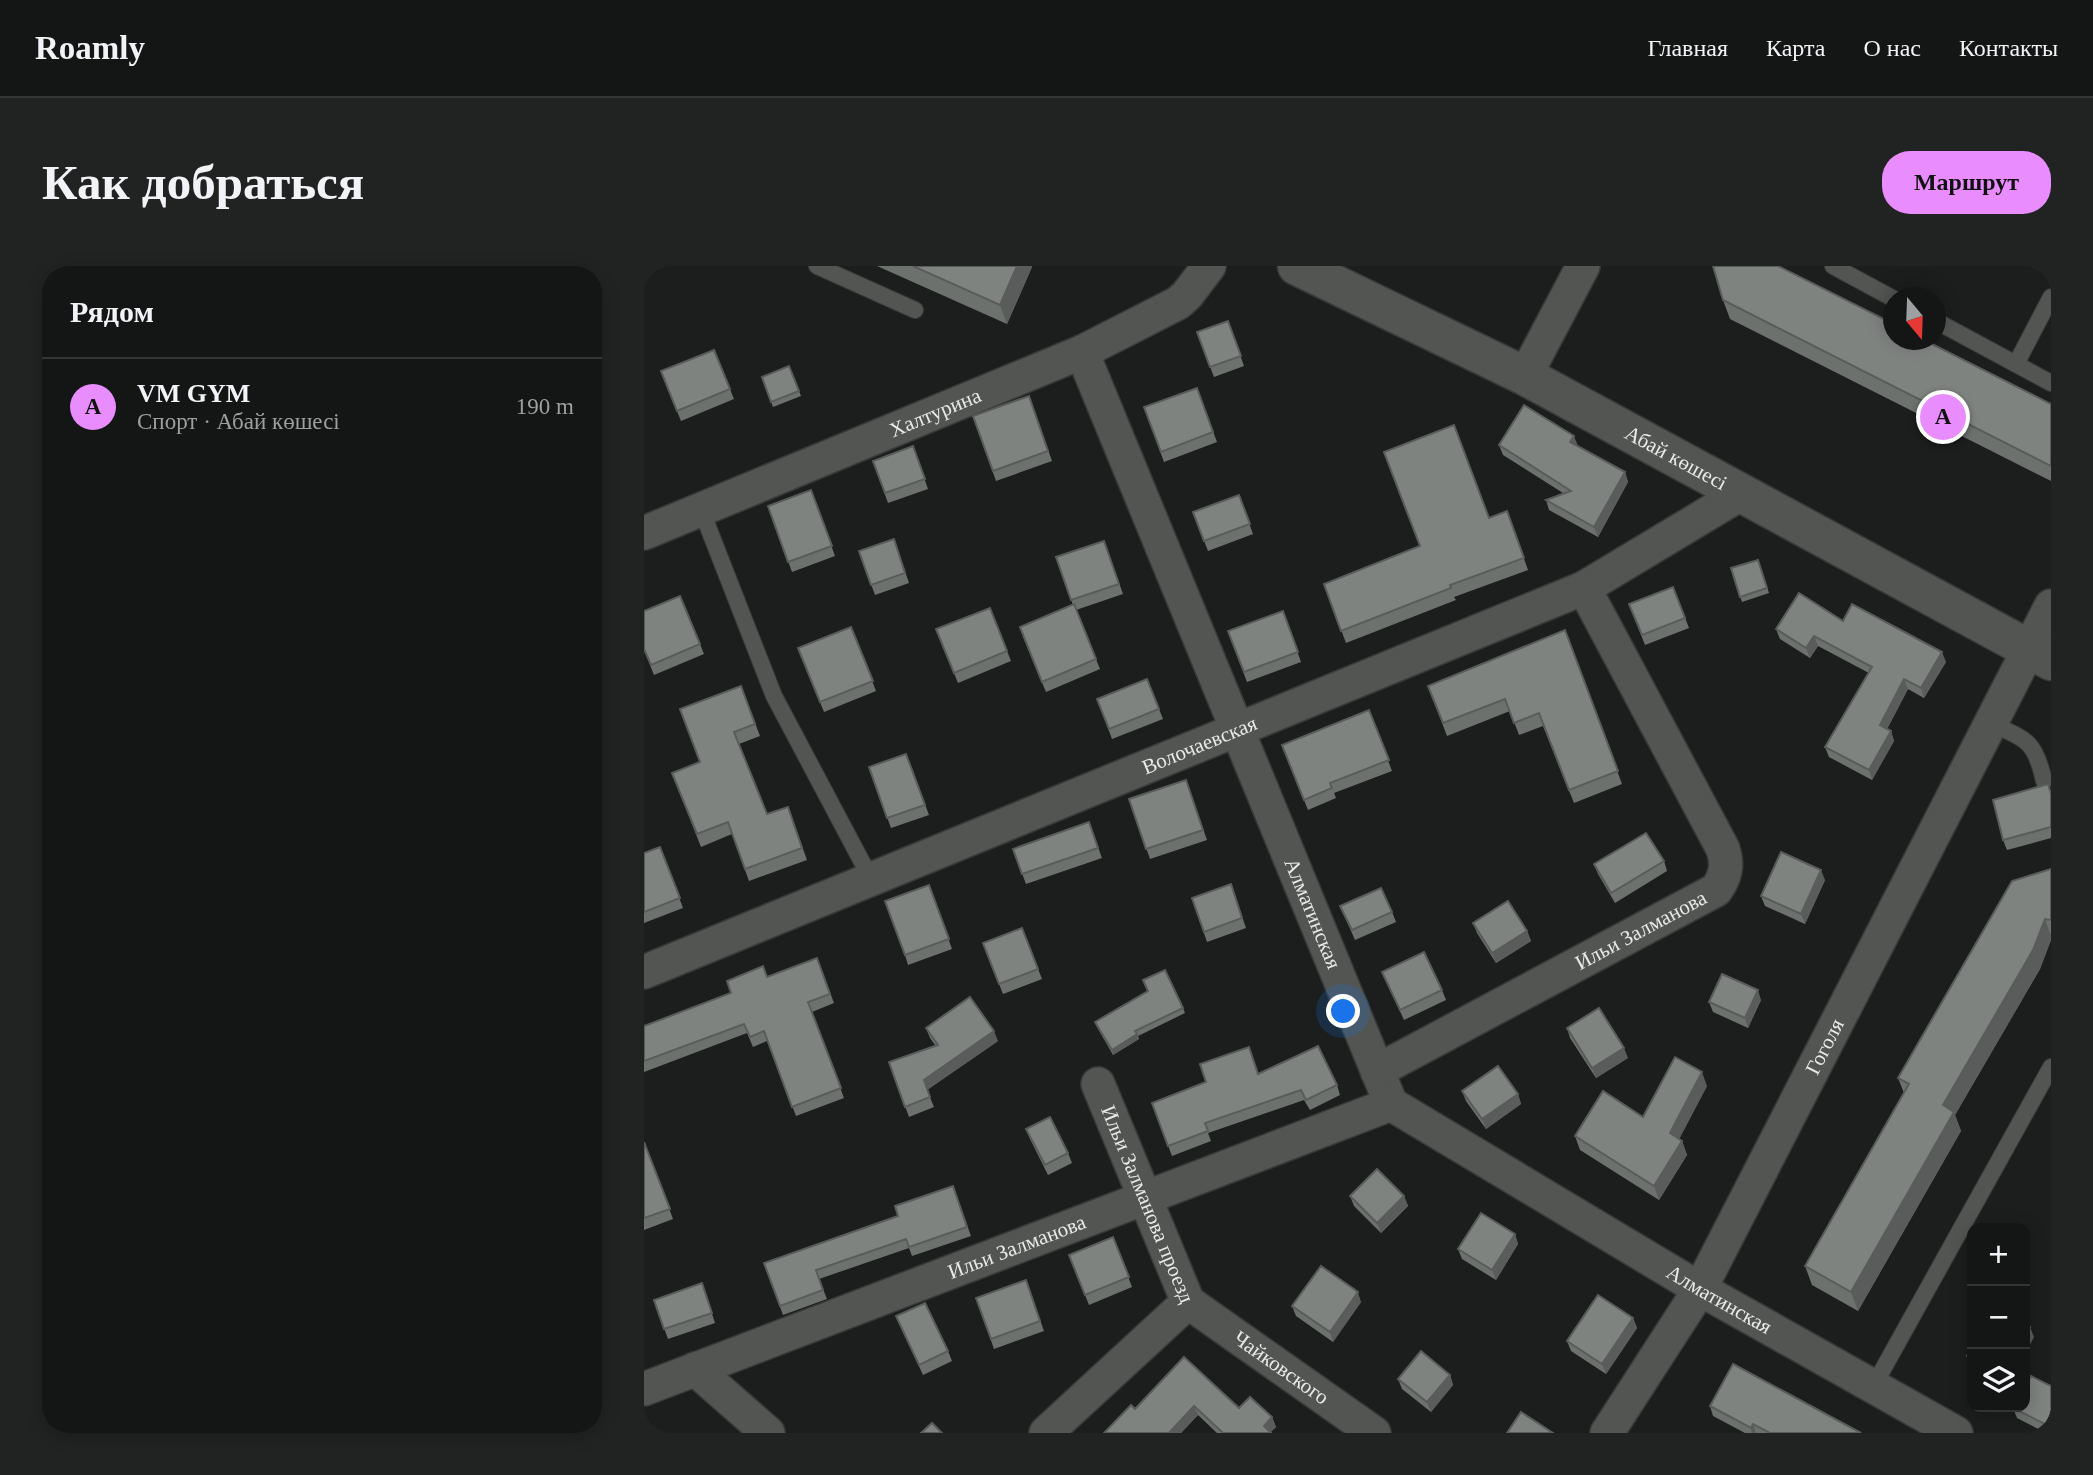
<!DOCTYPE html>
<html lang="ru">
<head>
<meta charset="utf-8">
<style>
	:root { --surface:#141615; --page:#212322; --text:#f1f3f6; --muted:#9d9fa0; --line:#333534; --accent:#e98dfe }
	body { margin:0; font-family:"Times New Roman",serif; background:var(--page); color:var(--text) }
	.controls { position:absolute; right:21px; bottom:21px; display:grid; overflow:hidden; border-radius:14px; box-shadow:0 4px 18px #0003 }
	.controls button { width:63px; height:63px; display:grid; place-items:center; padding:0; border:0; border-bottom:2px solid var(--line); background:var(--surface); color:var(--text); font:35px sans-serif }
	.compass { position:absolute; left:1239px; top:21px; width:63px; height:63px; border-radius:50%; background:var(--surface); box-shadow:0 4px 18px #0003; rotate:161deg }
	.you { position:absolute; left:700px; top:746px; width:24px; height:24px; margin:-18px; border:5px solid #fff; border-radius:50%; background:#1a73e8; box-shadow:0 0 0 10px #1a73e833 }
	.badge { display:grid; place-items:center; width:46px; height:46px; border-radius:50%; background:var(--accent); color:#111; font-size:23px; font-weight:700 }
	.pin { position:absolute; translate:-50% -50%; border:4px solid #fff; box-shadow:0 2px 7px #0006 }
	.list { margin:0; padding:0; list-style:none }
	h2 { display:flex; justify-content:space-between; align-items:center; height:91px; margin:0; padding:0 28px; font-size:30px }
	h2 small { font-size:23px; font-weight:400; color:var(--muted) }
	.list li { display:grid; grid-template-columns:46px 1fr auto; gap:21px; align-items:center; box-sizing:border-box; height:98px; padding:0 28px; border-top:2px solid var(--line) }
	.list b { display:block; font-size:26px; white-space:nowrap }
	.list p { margin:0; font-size:23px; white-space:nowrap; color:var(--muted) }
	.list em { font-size:23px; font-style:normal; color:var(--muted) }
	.icon { flex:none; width:38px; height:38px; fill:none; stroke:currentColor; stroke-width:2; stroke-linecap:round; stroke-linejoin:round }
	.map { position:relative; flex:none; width:1407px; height:1167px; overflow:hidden; border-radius:28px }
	header { display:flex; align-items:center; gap:42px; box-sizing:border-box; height:98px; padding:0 35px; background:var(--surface); border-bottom:2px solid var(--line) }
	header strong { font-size:33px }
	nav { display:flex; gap:38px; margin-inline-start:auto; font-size:24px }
	.intro { display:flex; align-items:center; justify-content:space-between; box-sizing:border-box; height:168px; padding:0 42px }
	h1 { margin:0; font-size:49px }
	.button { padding:18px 32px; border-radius:28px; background:var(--accent); color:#111; font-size:24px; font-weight:700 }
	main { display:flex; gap:42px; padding:0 42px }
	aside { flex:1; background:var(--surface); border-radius:28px; box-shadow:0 4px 18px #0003 }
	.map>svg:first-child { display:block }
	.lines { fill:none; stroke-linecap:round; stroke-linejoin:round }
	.service-casing { stroke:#383a39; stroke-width:18 }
	.minor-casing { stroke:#383a39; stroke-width:36 }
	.tertiary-casing { stroke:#383a39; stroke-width:41 }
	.service { stroke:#525552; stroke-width:16 }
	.minor { stroke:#525552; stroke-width:33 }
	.tertiary { stroke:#525552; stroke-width:38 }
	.wall { fill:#6d716e }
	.shaded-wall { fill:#595c5a }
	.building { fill:#7f8380; stroke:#595c5a; stroke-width:2 }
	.labels { text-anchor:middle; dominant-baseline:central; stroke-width:5; stroke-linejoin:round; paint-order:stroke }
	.street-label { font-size:21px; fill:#e8eae9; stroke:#1b1e1c }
</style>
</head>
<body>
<header>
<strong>Roamly</strong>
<nav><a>Главная</a><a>Карта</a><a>О нас</a><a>Контакты</a></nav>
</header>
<div class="intro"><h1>Как добраться</h1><a class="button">Маршрут</a></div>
<main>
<aside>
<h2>Рядом<small></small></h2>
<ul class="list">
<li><span class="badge">A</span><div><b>VM GYM</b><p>Спорт · Абай көшесі</p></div><em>190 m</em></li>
</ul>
</aside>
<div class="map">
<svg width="1407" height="1167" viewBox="0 0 1407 1167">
	<rect width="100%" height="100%" fill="#1b1e1c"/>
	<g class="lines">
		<defs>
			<g id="service">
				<polyline points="173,0 271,44"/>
				<polyline points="1189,0 1250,33"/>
				<polyline points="1292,55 1407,117"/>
				<polyline points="1372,98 1407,31"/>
				<polyline points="57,243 130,430 227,613"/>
				<path d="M 1345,457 C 1382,473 1391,474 1400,515"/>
				<polyline points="1229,1121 1407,801"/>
			</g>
			<g id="minor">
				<path id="s1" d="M 438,86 L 747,838 L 1056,1023 L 1312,1167"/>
				<polyline points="881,110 939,0"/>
				<path id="s2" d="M 0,267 L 438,86 L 534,37 L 543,29 L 565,0"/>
				<path id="s3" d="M 0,706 L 940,322 L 1098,227"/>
				<path id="s4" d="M 733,805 L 1072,624 C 1082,610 1084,599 1079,583 L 940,322"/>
				<path id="s5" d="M 454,818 L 544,1036"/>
				<path id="s6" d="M 544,1036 L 730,1167"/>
				<polyline points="51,1103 124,1167"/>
				<path id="s7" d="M 0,1123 L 747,838"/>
				<polyline points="402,1167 544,1036"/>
				<path id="s8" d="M 963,1167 L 1056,1023 L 1407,340"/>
			</g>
			<g id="tertiary">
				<path id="s9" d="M 653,0 L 881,110 L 1407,395"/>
			</g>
		</defs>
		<use href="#service" class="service-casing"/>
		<use href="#minor" class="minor-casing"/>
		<use href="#tertiary" class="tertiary-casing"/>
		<use href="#service" class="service"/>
		<use href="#minor" class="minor"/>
		<use href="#tertiary" class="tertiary"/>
	</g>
	<g class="wall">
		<polygon points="233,0 387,0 388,1 363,58"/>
		<polygon points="1079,34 1407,138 1407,215 1086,53"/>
		<polygon points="584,55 600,100 570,111 553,66"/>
		<polygon points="70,84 90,133 37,155 17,105"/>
		<polygon points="145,100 157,130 129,141 118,111"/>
		<polygon points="553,122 573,176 520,196 500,141"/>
		<polygon points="385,130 408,195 352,215 329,150"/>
		<polygon points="855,179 933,180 981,206 984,216 954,271 905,244 902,234 919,227 859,189"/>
		<polygon points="269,180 284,223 244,237 229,195"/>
		<polygon points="167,224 191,290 148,306 124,240"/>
		<polygon points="595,229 609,268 564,285 549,246"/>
		<polygon points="863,245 884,304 810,331 812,334 702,377 680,318"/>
		<polygon points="250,273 265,317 231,329 215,285"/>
		<polygon points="460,275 479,328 432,344 456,403 402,426 379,371 429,339 412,291"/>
		<polygon points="1114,294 1125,327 1098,336 1087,302"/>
		<polygon points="1029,321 1045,362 1001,379 985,338"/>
		<polygon points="346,342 367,395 314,417 292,363"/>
		<polygon points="0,345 56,378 60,388 10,409 0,384"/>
		<polygon points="639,345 657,396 603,416 584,365"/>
		<polygon points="1199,355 1302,396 1280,432 1264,423 1243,463 1247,465 1250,475 1228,514 1185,491 1181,481 1225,407 1174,380 1166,392 1136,373 1132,363"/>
		<polygon points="207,361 232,425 180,446 154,382"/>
		<polygon points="921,364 978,518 930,537 899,460 875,469 866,445 803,470 784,420"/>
		<polygon points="503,413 519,453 468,473 453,433"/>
		<polygon points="97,420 116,470 95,478 123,548 144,541 163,594 105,615 88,568 57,581 28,507 56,496"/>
		<polygon points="725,444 748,505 690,527 692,532 664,544 638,479"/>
		<polygon points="262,488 285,549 247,562 225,501"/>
		<polygon points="542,514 563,574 506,593 485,533"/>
		<polygon points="1407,526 1407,572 1363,584 1359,574"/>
		<polygon points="445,556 458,592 382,618 369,583"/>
		<polygon points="16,581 39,642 0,657 0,587"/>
		<polygon points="1020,595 1023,605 971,637 954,608 950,598"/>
		<polygon points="1407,603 1407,674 1396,703 1311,849 1317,865 1214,1045 1168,1019 1161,1000 1260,827 1254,812"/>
		<polygon points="1181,614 1161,658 1121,640 1117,630"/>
		<polygon points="587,618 602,662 563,676 548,632"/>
		<polygon points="285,619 308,683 264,699 261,689"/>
		<polygon points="696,640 748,646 752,656 711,674"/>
		<polygon points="829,657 883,665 887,675 852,697 833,667"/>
		<polygon points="378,662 398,713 359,728 339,677"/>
		<polygon points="173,692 190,737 168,746 200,832 152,850 123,775 109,781 103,767 0,806 0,760 87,727 123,711"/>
		<polygon points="738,706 798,724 802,734 760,754"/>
		<polygon points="1117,734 1104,762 1069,746 1065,736"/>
		<polygon points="539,742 541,747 494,770 495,773 469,789 453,761 451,756"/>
		<polygon points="282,762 354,775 283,824 290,841 265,851 245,796 291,779 286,772"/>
		<polygon points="923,762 984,792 952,812 926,772"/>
		<polygon points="614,808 693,819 696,829 666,844 660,834 564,867 567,875 528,890 508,837"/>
		<polygon points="1063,820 1035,873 1038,875 1043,889 1015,934 936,884 931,870 999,851"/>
		<polygon points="818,825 874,828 877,838 842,863 822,835"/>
		<polygon points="382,863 424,887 428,897 404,909 386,873"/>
		<polygon points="0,876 29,953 0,964"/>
		<polygon points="309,920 327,970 268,990 265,982 175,1013 183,1033 139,1049 120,997 254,950"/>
		<polygon points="706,930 760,930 764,940 737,967 710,940"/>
		<polygon points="871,968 874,978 852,1014 818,993 814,983"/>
		<polygon points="469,971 488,1021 445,1039 425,989"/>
		<polygon points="382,1014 400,1065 350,1083 332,1032"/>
		<polygon points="58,1017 71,1057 24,1073 10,1034"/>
		<polygon points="717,1036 689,1076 652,1050 648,1040"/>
		<polygon points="252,1050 304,1085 308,1095 279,1109"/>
		<polygon points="989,1052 993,1062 962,1108 927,1085 923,1075"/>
		<polygon points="1328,1081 1328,1101 1327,1100 1323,1090"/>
		<polygon points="540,1091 595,1142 628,1151 632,1161 626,1166 627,1167 573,1167 554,1149 537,1167 460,1167 491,1143"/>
		<polygon points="806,1109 809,1119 787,1146 758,1123 754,1113"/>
		<polygon points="1407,1120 1407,1167 1402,1167 1373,1152 1369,1142"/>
		<polygon points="1066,1140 1217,1167 1101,1167 1069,1150"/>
	</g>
	<g class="shaded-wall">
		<polygon points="373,0 387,0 388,1 363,58 356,39"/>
		<polygon points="930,170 934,180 926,176"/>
		<polygon points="981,206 984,216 954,271 950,261"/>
		<polygon points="1170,370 1174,380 1166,392 1162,382"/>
		<polygon points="1298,386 1302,396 1280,432 1277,422"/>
		<polygon points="1260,413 1264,423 1240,469 1236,459"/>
		<polygon points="1247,465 1250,475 1228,514 1225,504"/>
		<polygon points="1177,604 1181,614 1161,658 1157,648"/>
		<polygon points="1401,653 1407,670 1407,674 1396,703 1311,849 1317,865 1214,1045 1207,1026 1299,839"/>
		<polygon points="883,665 887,675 852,697 848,687"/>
		<polygon points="1114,724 1117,734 1104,762 1101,752"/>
		<polygon points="350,765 354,775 283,824 280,814"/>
		<polygon points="493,768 495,773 469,789 468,784"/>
		<polygon points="980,782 984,792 952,812 948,802"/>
		<polygon points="1058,806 1063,820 1031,881 1026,867"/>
		<polygon points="874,828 877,838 842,863 838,853"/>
		<polygon points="1038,875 1043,889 1015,934 1010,920"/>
		<polygon points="760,930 764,940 737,967 733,957"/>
		<polygon points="871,968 874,978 852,1014 848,1004"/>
		<polygon points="714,1026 717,1036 689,1076 686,1066"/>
		<polygon points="989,1052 993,1062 962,1108 958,1098"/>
		<polygon points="1386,1061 1390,1071 1381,1088 1381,1071"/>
		<polygon points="806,1109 809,1119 787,1146 783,1136"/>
		<polygon points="550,1140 554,1149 537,1167 525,1167"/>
		<polygon points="628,1151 632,1161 626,1167 620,1160"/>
		<polygon points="1109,1158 1112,1167 1108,1167 1107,1162"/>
	</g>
	<g class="building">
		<polygon points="269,0 373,0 356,39"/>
		<polygon points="1069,0 1134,0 1250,58 1250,74 1280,74 1407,138 1407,200 1079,34"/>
		<polygon points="584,55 597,90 566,101 553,66"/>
		<polygon points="70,84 86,123 33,145 17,105"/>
		<polygon points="145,100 155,125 127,136 118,111"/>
		<polygon points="553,122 569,166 517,186 500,141"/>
		<polygon points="385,130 404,185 349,205 329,150"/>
		<polygon points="880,139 930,170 926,176 981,206 950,261 902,234 927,225 855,179"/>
		<polygon points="810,159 845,252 863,245 880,292 806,319 807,322 697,365 680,318 776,280 740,186"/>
		<polygon points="269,180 281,213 241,227 229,195"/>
		<polygon points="167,224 188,280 144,296 124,240"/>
		<polygon points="595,229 606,258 560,275 549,246"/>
		<polygon points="250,273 261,307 227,319 215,285"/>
		<polygon points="460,275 475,318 427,334 412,291"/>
		<polygon points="1114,294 1123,322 1096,331 1087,302"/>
		<polygon points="1029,321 1041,352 998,369 985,338"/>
		<polygon points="1155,327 1199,355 1208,338 1298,386 1277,422 1260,413 1236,459 1247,465 1225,504 1181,481 1228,401 1170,370 1162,382 1132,363"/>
		<polygon points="36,330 56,378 7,399 0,383 0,345"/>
		<polygon points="430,338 452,393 398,416 376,361"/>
		<polygon points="346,342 363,385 310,407 292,363"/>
		<polygon points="639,345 654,386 600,406 584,365"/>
		<polygon points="207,361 229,415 176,436 154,382"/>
		<polygon points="921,364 974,505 925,524 895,447 870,457 861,433 799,457 784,420"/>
		<polygon points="503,413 515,443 465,463 453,433"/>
		<polygon points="97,420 111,458 90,466 123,548 144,541 158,582 101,603 84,556 53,568 28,507 56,496 36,443"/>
		<polygon points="725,444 745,494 686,517 688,522 660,534 638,479"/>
		<polygon points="262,488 281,539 243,552 225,501"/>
		<polygon points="542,514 559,564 502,583 485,533"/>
		<polygon points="1404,518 1407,528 1407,561 1359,574 1349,534"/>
		<polygon points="445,556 454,582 378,608 369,583"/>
		<polygon points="1002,567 1020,595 967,627 950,598"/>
		<polygon points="16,581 36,632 0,646 0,587"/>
		<polygon points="1137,586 1177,604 1157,648 1117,630"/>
		<polygon points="1407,603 1407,654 1401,653 1389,684 1299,839 1310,846 1207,1026 1161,1000 1265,818 1254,812 1368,615"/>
		<polygon points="587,618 598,652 560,666 548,632"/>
		<polygon points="285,619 305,673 261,689 241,635"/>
		<polygon points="737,622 748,646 708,664 696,640"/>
		<polygon points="864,635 883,665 848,687 829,657"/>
		<polygon points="378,662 394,703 355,718 339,677"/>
		<polygon points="780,686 798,724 756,744 738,706"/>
		<polygon points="173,692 186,728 164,736 197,822 148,841 120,765 106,771 100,758 0,795 0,760 87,727 83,715 119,700 123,711"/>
		<polygon points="521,704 539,742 491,765 493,768 468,784 451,756 504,725 499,714"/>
		<polygon points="1078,708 1114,724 1101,752 1065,736"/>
		<polygon points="326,731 350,765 280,814 286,831 261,841 245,796 294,779 282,762"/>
		<polygon points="955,742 980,782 948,802 923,762"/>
		<polygon points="674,780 693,819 662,834 657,824 561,857 564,865 524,880 508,837 562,816 556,798 605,781 614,808"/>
		<polygon points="1031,791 1058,806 1026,867 1038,875 1010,920 931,870 959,825 999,851"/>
		<polygon points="854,800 874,828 838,853 818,825"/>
		<polygon points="406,851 424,887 401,899 382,863"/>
		<polygon points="0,876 26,943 0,952"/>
		<polygon points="733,903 760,930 733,957 706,930"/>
		<polygon points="309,920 323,961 265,981 262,973 172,1004 179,1024 136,1040 120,997 254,950 251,940"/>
		<polygon points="837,947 871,968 848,1004 814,983"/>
		<polygon points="469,971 485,1011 441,1029 425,989"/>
		<polygon points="677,1000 714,1026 686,1066 648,1040"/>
		<polygon points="382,1014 396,1055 347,1073 332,1032"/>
		<polygon points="58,1017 68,1047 20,1063 10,1034"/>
		<polygon points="954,1029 989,1052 958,1098 923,1075"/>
		<polygon points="281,1037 304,1085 275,1099 252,1050"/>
		<polygon points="1381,1058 1386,1061 1381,1071"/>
		<polygon points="1328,1081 1328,1093 1323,1090"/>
		<polygon points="777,1085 806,1109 783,1136 754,1113"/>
		<polygon points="540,1091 595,1142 606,1131 628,1151 620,1160 627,1167 579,1167 550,1140 525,1167 460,1167 487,1139 491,1143"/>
		<polygon points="1089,1098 1217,1167 1126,1167 1109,1158 1107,1162 1066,1140"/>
		<polygon points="1387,1110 1407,1120 1407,1161 1369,1142 1370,1141 1381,1141 1381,1121"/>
		<polygon points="877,1146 909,1167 863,1167"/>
		<polygon points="288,1157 298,1167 277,1167"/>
	</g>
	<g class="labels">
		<g class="street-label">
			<text stroke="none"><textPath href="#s2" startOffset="315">Халтурина</textPath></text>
			<text stroke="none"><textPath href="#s9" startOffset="425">Абай көшесі</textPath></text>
			<text stroke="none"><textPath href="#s3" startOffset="600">Волочаевская</textPath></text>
			<text stroke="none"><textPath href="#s1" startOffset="607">Алматинская</textPath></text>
			<text stroke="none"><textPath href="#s4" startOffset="299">Ильи Залманова</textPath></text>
			<text stroke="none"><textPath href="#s8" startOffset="444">Гоголя</textPath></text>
			<text stroke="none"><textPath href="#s5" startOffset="130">Ильи Залманова проезд</textPath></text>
			<text stroke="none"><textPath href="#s7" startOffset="399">Ильи Залманова</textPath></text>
			<text stroke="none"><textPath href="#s1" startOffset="1195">Алматинская</textPath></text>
			<text stroke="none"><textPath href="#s6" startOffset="114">Чайковского</textPath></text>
		</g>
	</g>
</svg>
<div class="controls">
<button>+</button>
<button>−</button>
<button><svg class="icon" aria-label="layers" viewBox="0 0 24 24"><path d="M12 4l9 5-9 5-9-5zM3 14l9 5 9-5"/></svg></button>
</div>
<svg class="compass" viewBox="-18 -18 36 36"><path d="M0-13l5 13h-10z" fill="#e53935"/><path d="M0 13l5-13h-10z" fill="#9d9fa0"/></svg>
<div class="you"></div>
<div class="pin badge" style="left:1299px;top:151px">A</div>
</div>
</main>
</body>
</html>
